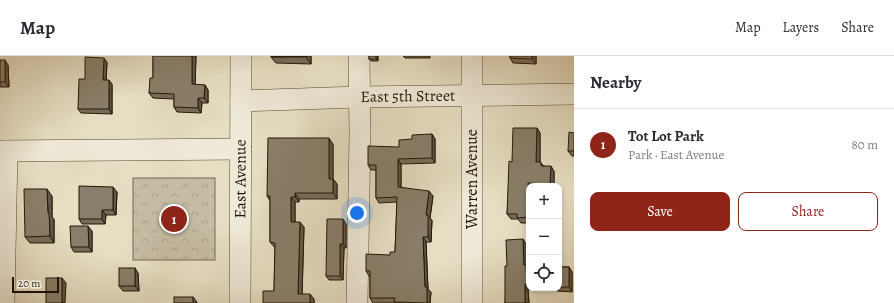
<!DOCTYPE html>
<html lang="en">
<head>
<meta charset="utf-8">
<style>
	:root { --surface:#fff; --page:#f2f2f3; --text:#2b2b33; --muted:#7c7c81; --line:#e1e1e2; --accent:#8f2418 }
	body { margin:0; font-family:Alegreya,serif; background:var(--page); color:var(--text) }
	.controls { position:absolute; right:12px; bottom:12px; display:grid; overflow:hidden; border-radius:8px; box-shadow:0 2px 6px #0003 }
	.controls button { width:36px; height:36px; display:grid; place-items:center; padding:0; border:0; border-bottom:1px solid var(--line); background:var(--surface); color:var(--text); font:20px sans-serif }
	.scale { position:absolute; left:12px; bottom:10px; width:47px; box-sizing:border-box; padding-left:4px; border:2px solid #241607; border-top:0; font-size:11px; line-height:14px; white-space:nowrap; color:#241607; -webkit-text-stroke:3px #efead8; paint-order:stroke }
	.you { position:absolute; left:357px; top:157px; width:14px; height:14px; margin:-10px; border:3px solid #fff; border-radius:50%; background:#1a73e8; box-shadow:0 0 0 6px #1a73e833 }
	.badge { display:grid; place-items:center; width:26px; height:26px; border-radius:50%; background:var(--accent); color:#fff; font-size:13px; font-weight:700 }
	.pin { position:absolute; translate:-50% -50%; border:2px solid #fff; box-shadow:0 1px 4px #0006 }
	.list { margin:0; padding:0; list-style:none }
	h2 { display:flex; justify-content:space-between; align-items:center; height:52px; margin:0; padding:0 16px; font-size:17px }
	h2 small { font-size:13px; font-weight:400; color:var(--muted) }
	.list li { display:grid; grid-template-columns:26px 1fr auto; gap:12px; align-items:center; box-sizing:border-box; height:72px; padding:0 16px; border-top:1px solid var(--line) }
	.list b { display:block; font-size:15px; white-space:nowrap }
	.list p { margin:0; font-size:13px; white-space:nowrap; color:var(--muted) }
	.list em { font-size:13px; font-style:normal; color:var(--muted) }
	.actions { display:flex; gap:8px; padding:12px 16px }
	.actions a { flex:1; padding:9px 0; border:1px solid var(--accent); border-radius:8px; text-align:center; font-size:14px; color:var(--accent) }
	.actions .main { background:var(--accent); color:#fff }
	.icon { flex:none; width:22px; height:22px; fill:none; stroke:currentColor; stroke-width:2; stroke-linecap:round; stroke-linejoin:round }
	.map { position:relative; flex:none; width:574px; height:247px; overflow:hidden }
	header { display:flex; align-items:center; gap:24px; box-sizing:border-box; height:56px; padding:0 20px; background:var(--surface); border-bottom:1px solid var(--line) }
	header strong { font-size:19px }
	nav { display:flex; gap:22px; margin-inline-start:auto; font-size:14px }
	main { display:flex }
	aside { flex:1; background:var(--surface) }
	.map>svg:first-child { display:block }
	.park { fill:url(#park-crowns); stroke:#746955 }
	.lines { fill:none; stroke-linecap:round; stroke-linejoin:round }
	.minor-casing { stroke:#544836; stroke-width:22 }
	.minor { stroke:#efead8; stroke-width:21 }
	.wall { fill:#766c5a; stroke:#241607 }
	.shaded-wall { fill:#60584a; stroke:#241607 }
	.building { fill:#897e69; stroke:#241607 }
	.labels { text-anchor:middle; dominant-baseline:central; stroke-width:3; stroke-linejoin:round; paint-order:stroke }
	.street-label { font-size:16px; fill:#241607; stroke:#efead8 }
</style>
</head>
<body>
<header>
<strong>Map</strong>
<nav><a>Map</a><a>Layers</a><a>Share</a></nav>
</header>
<main>
<div class="map">
<svg width="574" height="247" viewBox="0 0 574 247">
	<defs>
		<pattern id="park-crowns" width="20" height="18" patternUnits="userSpaceOnUse"><rect width="20" height="18" fill="#c5bca3"/><path d="M2 6a3 3 0 1 1 6 0M12 15a3 3 0 1 1 6 0" fill="none" stroke="#a9a18b"/></pattern>
	</defs>
	<rect width="100%" height="100%" fill="#e6dec3"/>
	<filter id="stains"><feTurbulence type="fractalNoise" baseFrequency=".005" numOctaves="4"/><feColorMatrix values="0 0 0 0 .2 0 0 0 0 .09 0 0 0 0 .02 0 0 0 .5 -.17"/></filter>
	<radialGradient id="worn" r=".72"><stop offset=".6" stop-color="#630" stop-opacity="0"/><stop offset="1" stop-color="#630" stop-opacity=".3"/></radialGradient>
	<rect class="park" x="133" y="122" width="82" height="82"/>
	<g class="lines">
		<defs>
			<g id="minor">
				<polyline points="472,0 472,247"/>
				<path id="s1" d="M 241,45 L 359,41 L 574,38"/>
				<polyline points="0,95 241,93"/>
				<polyline points="4,247 7,95"/>
				<path id="s2" d="M 240,247 L 241,0"/>
				<polyline points="357,247 360,78 359,0"/>
			</g>
		</defs>
		<use href="#minor" class="minor-casing"/>
		<use href="#minor" class="minor"/>
	</g>
	<g class="wall">
		<polygon points="153,0 196,0 195,29 205,29 208,34 208,47 202,47 201,57 177,56 174,51 174,43 153,42 149,37 153,22"/>
		<polygon points="311,0 311,8 276,7 271,1"/>
		<polygon points="369,0 378,0 378,5 371,5 369,3"/>
		<polygon points="403,0 430,0 430,2 405,2"/>
		<polygon points="510,0 536,0 536,8 513,7 510,2"/>
		<polygon points="0,4 8,9 9,31 0,31"/>
		<polygon points="107,6 106,24 112,28 112,58 81,57 78,53 85,23"/>
		<polygon points="537,72 540,77 540,106 544,110 554,115 554,130 529,130 529,167 521,167 518,163 511,163 507,158 512,106"/>
		<polygon points="574,77 574,100 572,100 568,95"/>
		<polygon points="432,78 435,83 435,107 401,108 401,131 433,140 430,162 432,164 431,186 426,186 428,233 431,236 430,247 373,247 370,242 370,220 369,220 366,215 395,196 397,146 379,147 376,142 376,114 371,114 368,109 412,83"/>
		<polygon points="333,88 333,123 337,128 337,143 299,143 299,146 295,146 295,166 304,171 302,238 314,243 314,247 263,247 274,235 275,192 270,186 270,145 267,140"/>
		<polygon points="117,136 116,159 106,159 105,168 82,168 79,163"/>
		<polygon points="52,140 52,161 54,163 54,187 30,187 25,181"/>
		<polygon points="343,163 346,168 346,192 344,192 343,224 329,224 326,220"/>
		<polygon points="92,175 92,196 74,196 71,191"/>
		<polygon points="526,188 527,211 529,213 529,232 530,232 530,233 528,233 529,247 505,247 507,210"/>
		<polygon points="559,211 569,211 572,216 572,236 557,235 555,232 559,232"/>
		<polygon points="138,217 139,235 123,235 119,230"/>
	</g>
	<g class="shaded-wall">
		<polygon points="192,0 196,0 195,33 192,28"/>
		<polygon points="306,0 311,0 311,8 306,1"/>
		<polygon points="376,0 378,0 378,5 376,3"/>
		<polygon points="532,0 536,0 536,8 532,3"/>
		<polygon points="104,2 107,6 106,28 103,24"/>
		<polygon points="5,4 8,9 9,31 5,26"/>
		<polygon points="109,24 112,28 112,58 109,53"/>
		<polygon points="205,29 208,34 208,47 204,42"/>
		<polygon points="198,42 202,47 201,57 198,52"/>
		<polygon points="537,72 540,77 540,111 536,106"/>
		<polygon points="432,78 435,83 435,107 432,102"/>
		<polygon points="329,82 333,88 333,128 329,123"/>
		<polygon points="398,103 401,108 401,136 398,131"/>
		<polygon points="551,110 554,115 554,130 552,130 550,128"/>
		<polygon points="333,123 337,128 337,143 333,137"/>
		<polygon points="113,131 117,136 116,159 113,154"/>
		<polygon points="47,133 52,140 52,161 54,163 54,187 50,180 48,157"/>
		<polygon points="429,135 433,140 430,162 432,164 431,186 428,181 426,159"/>
		<polygon points="295,137 299,143 299,146 295,141"/>
		<polygon points="291,141 295,146 295,171 291,166"/>
		<polygon points="102,154 106,159 105,168 102,163"/>
		<polygon points="343,163 346,168 346,192 343,188"/>
		<polygon points="300,166 304,171 302,243 298,238"/>
		<polygon points="88,170 92,175 92,196 89,191"/>
		<polygon points="423,181 426,186 428,233 431,236 430,247 427,247 425,231"/>
		<polygon points="523,183 526,188 527,211 529,213 529,231 527,228 524,209"/>
		<polygon points="340,188 344,192 343,224 340,220"/>
		<polygon points="569,211 572,216 572,236 569,231"/>
		<polygon points="135,212 138,217 139,235 135,230"/>
		<polygon points="62,222 66,227 65,247 62,247"/>
		<polygon points="525,228 528,233 529,247 525,247"/>
		<polygon points="310,238 314,243 314,247 310,247"/>
		<polygon points="193,241 197,246 197,247 193,247"/>
	</g>
	<g class="building">
		<polygon points="153,0 192,0 192,28 205,29 204,42 198,42 198,52 174,51 174,38 149,37 150,22 153,22"/>
		<rect x="271" y="0" width="35" height="1"/>
		<rect x="369" y="0" width="7" height="3"/>
		<polygon points="510,0 532,0 532,3 510,2"/>
		<polygon points="85,1 104,2 103,24 109,24 109,53 78,53 79,23 85,23"/>
		<rect x="0" y="4" width="5" height="22"/>
		<polygon points="513,72 537,72 536,106 541,106 541,110 551,110 550,128 528,127 529,161 517,162 517,158 507,158 509,105 512,106"/>
		<polygon points="569,76 574,77 574,95 568,95"/>
		<polygon points="432,78 432,102 398,103 398,131 429,135 426,159 428,159 428,181 423,181 425,231 427,231 427,247 394,246 395,242 370,242 370,215 366,215 366,198 390,199 390,196 395,196 397,141 376,142 376,109 368,109 368,90 399,91 399,84 412,83 412,79"/>
		<polygon points="268,82 329,82 329,123 333,123 333,137 295,137 295,141 291,141 291,166 300,166 298,238 310,238 310,247 263,247 263,235 274,235 275,187 270,186 270,140 267,140"/>
		<polygon points="79,130 113,131 113,154 102,154 102,163 79,163"/>
		<polygon points="24,133 47,133 48,157 49,157 50,180 25,181"/>
		<polygon points="327,163 343,163 343,188 340,188 340,220 326,220"/>
		<polygon points="70,170 88,170 89,191 71,191"/>
		<polygon points="523,183 524,209 526,209 527,228 525,228 525,247 505,247 505,210 507,210 506,184"/>
		<rect x="559" y="211" width="10" height="20"/>
		<rect x="119" y="212" width="16" height="18"/>
		<rect x="46" y="222" width="16" height="25"/>
		<rect x="174" y="241" width="19" height="6"/>
	</g>
	<g class="labels">
		<g class="street-label">
			<text stroke="none"><textPath href="#s1" startOffset="167">East 5th Street</textPath></text>
			<text stroke="none"><textPath href="#s2" startOffset="124">East Avenue</textPath></text>
			<text transform="translate(472 123) rotate(-90)">Warren Avenue</text>
		</g>
	</g>
	<rect width="100%" height="100%" filter="url(#stains)"/>
	<rect width="100%" height="100%" fill="url(#worn)"/>
</svg>
<div class="controls">
<button>+</button>
<button>−</button>
<button><svg class="icon" aria-label="locate" viewBox="0 0 24 24"><circle cx="12" cy="12" r="6"/><path d="M12 2v4M12 18v4M2 12h4M18 12h4"/></svg></button>
</div>
<div class="scale">20 m</div>
<div class="you"></div>
<div class="pin badge" style="left:174px;top:163px">1</div>
</div>
<aside>
<h2>Nearby<small></small></h2>
<ul class="list">
<li><span class="badge">1</span><div><b>Tot Lot Park</b><p>Park · East Avenue</p></div><em>80 m</em></li>
</ul>
<div class="actions"><a class="main">Save</a><a>Share</a></div>
</aside>
</main>
</body>
</html>
